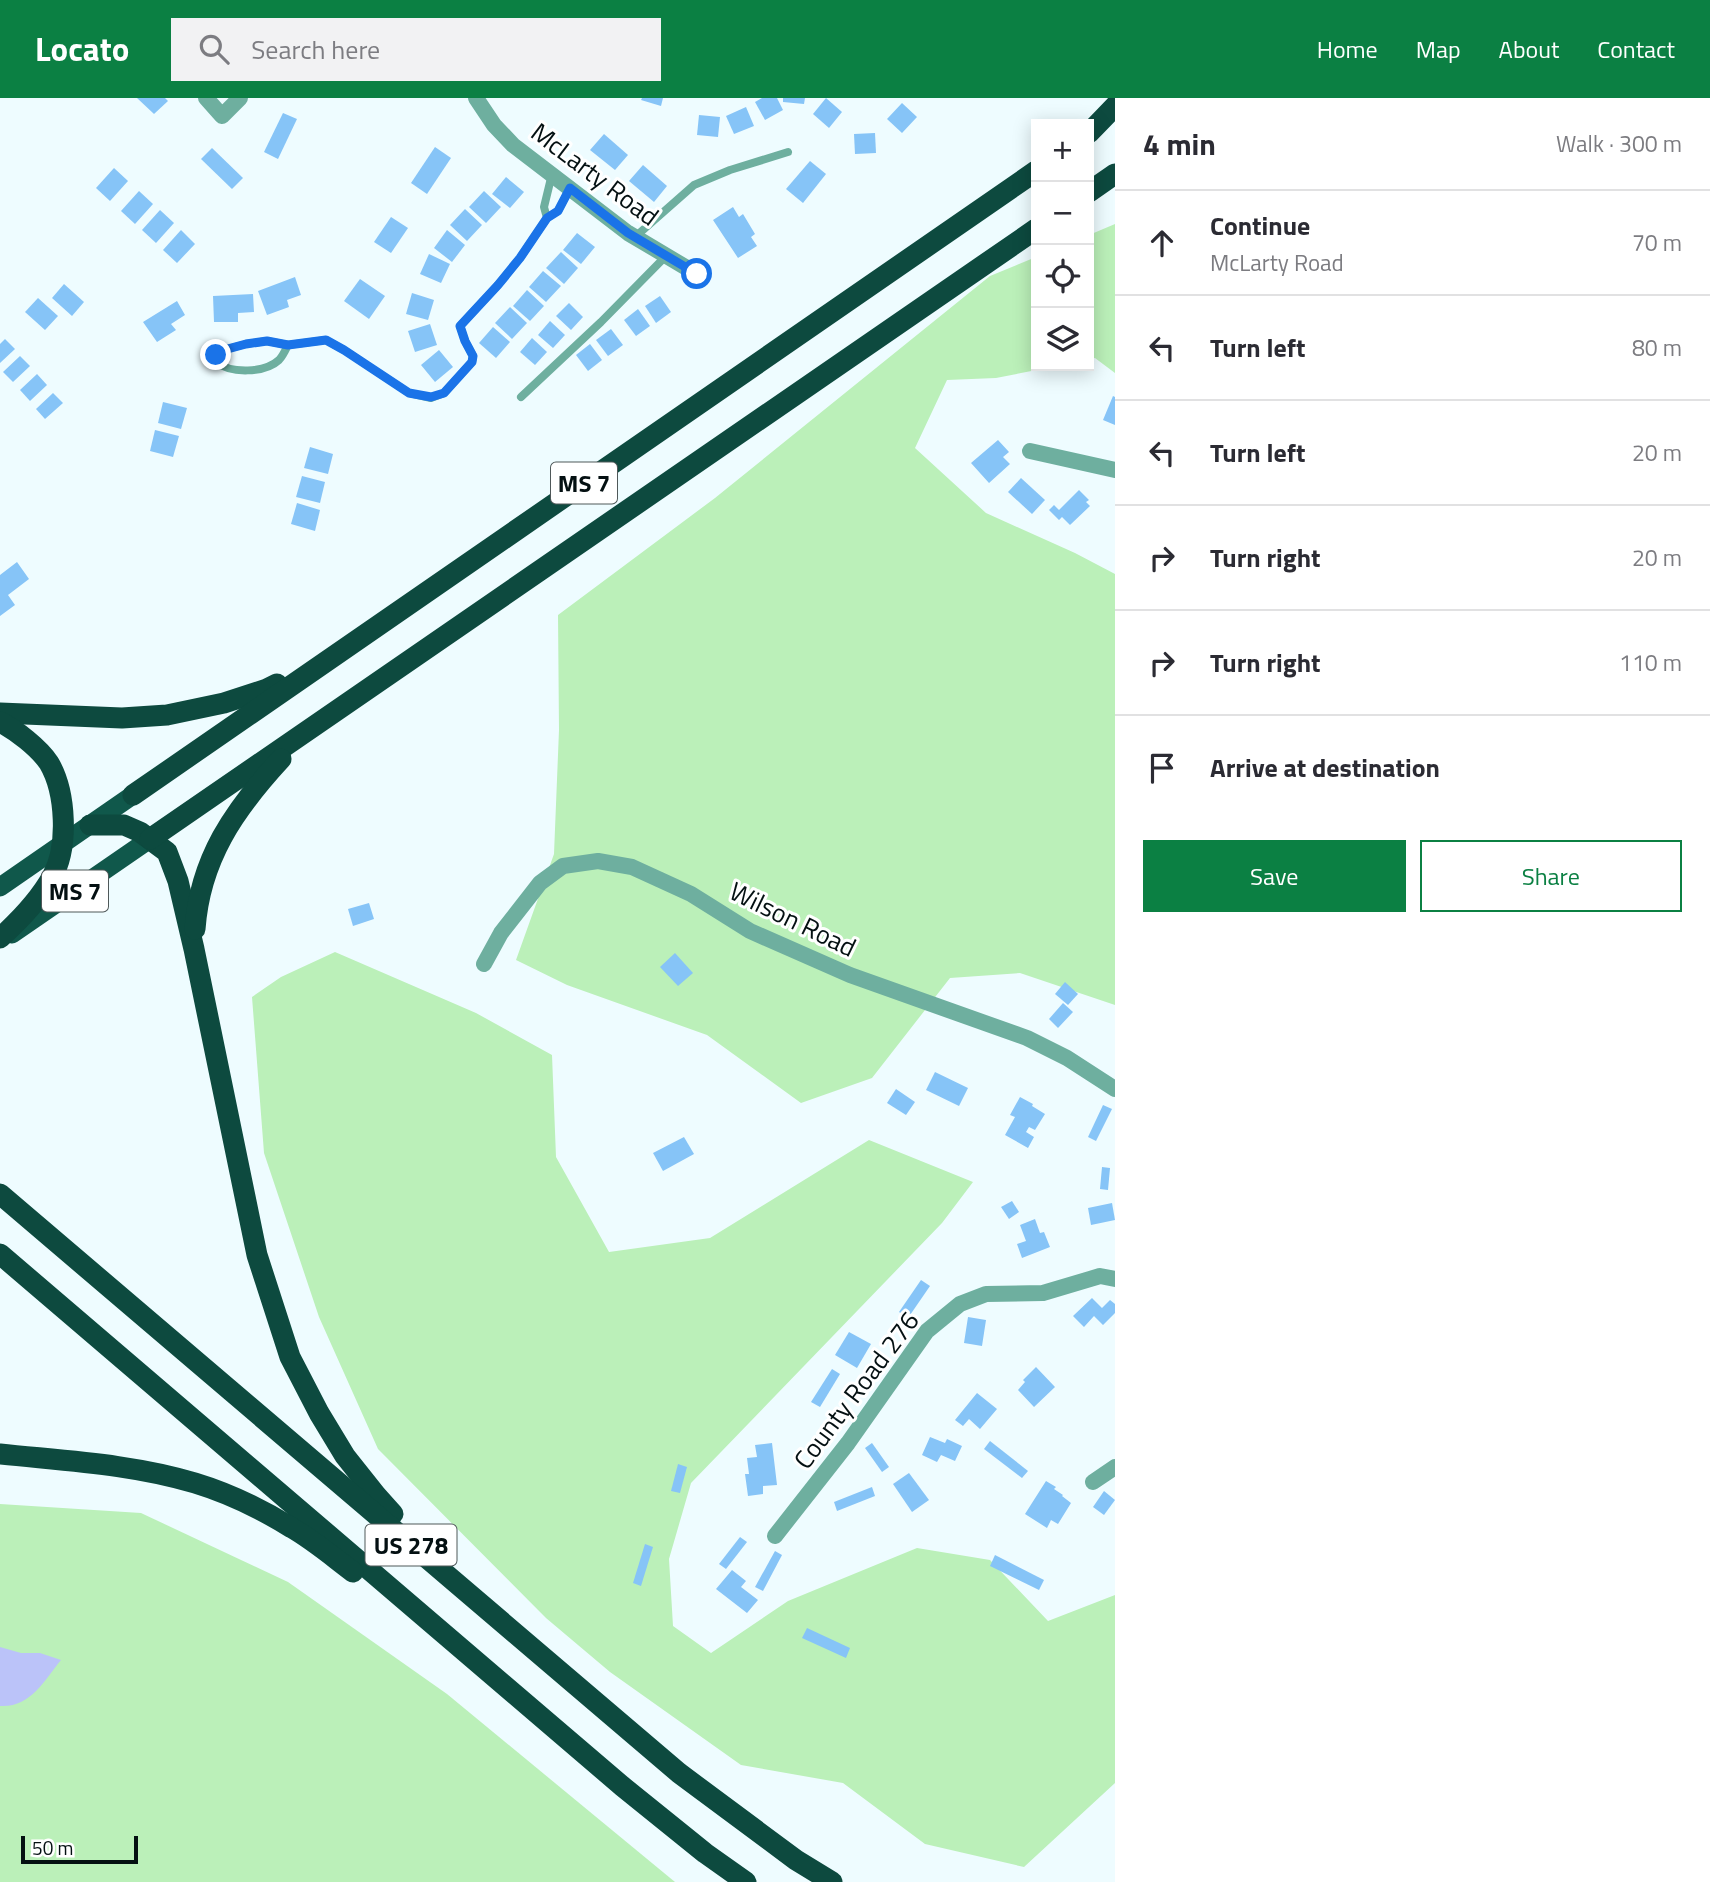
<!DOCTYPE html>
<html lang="en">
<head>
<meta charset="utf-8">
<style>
	:root { --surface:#fff; --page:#f2f2f3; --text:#2b2b33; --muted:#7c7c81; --line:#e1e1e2; --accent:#0b8043 }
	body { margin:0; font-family:"Titillium Web",sans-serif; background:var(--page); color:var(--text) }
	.controls { position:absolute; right:21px; top:21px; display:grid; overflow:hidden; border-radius:0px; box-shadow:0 4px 18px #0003 }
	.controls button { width:63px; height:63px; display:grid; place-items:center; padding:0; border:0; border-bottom:2px solid var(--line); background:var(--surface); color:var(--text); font:35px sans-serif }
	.scale { position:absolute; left:21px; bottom:18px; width:117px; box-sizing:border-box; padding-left:7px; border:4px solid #041012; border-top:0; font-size:19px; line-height:24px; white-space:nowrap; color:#041012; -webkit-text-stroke:5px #fff; paint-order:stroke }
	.stop { position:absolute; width:21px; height:21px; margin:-16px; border:5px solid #1a73e8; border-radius:50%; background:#fff }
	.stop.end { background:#1a73e8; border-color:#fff; box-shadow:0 2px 7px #0008 }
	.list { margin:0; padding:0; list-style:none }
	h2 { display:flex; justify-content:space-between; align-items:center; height:91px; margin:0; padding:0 28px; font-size:30px }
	h2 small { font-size:23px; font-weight:400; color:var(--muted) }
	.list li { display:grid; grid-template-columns:46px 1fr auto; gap:21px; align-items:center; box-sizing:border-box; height:105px; padding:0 28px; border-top:2px solid var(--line) }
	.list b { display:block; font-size:26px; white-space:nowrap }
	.list p { margin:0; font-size:23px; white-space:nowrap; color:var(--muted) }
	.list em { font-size:23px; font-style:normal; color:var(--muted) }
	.actions { display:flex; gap:14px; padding:21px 28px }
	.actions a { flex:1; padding:16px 0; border:2px solid var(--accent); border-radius:0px; text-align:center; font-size:24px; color:var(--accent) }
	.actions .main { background:var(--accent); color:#fff }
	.icon { flex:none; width:38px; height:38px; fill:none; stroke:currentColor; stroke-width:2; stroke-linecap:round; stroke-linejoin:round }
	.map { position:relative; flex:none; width:1115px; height:1784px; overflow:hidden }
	header { display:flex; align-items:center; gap:42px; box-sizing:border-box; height:98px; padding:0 35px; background:var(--accent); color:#fff }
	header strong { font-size:33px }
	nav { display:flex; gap:38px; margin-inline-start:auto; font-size:24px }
	.search { width:490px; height:63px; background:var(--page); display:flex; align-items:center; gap:18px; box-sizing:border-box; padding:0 24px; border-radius:0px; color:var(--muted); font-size:26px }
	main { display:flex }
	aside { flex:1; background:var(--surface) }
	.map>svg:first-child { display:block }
	.green { fill:#bbf0b9 }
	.water { fill:#bbc3f9 }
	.building { fill:#86c4f7 }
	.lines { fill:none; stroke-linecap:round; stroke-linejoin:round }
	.service { stroke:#6eaf9f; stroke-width:8 }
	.minor { stroke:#6eaf9f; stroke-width:16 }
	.trunk { stroke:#10584b; stroke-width:19 }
	.motorway { stroke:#0d4a3f; stroke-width:21 }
	.route { stroke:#1a73e8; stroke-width:9 }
	.labels { text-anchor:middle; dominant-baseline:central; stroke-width:6; stroke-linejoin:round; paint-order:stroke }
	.shield { fill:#fff; stroke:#4f5859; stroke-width:2 }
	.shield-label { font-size:24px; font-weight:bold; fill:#041012 }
	.street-label { font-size:26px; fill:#041012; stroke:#fff }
</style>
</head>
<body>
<header>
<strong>Locato</strong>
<div class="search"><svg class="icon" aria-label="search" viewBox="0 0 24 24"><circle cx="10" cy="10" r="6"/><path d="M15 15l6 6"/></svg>Search here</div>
<nav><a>Home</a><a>Map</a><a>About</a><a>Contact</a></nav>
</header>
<main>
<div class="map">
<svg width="1115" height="1784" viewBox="0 0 1115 1784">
	<rect width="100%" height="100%" fill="#eefcff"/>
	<g class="green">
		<polygon points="1115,126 1115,275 1095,260 1089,261 1089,137"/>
		<polygon points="1036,159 1036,268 1057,268 996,280 947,282 915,350 986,415 1075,455 1115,476 1115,907 1020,875 950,880 872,980 801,1005 707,937 567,887 516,862 554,756 559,632 558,517 715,400 990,178"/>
		<polygon points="335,854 476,915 552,957 556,1059 609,1154 710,1140 869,1042 973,1084 942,1125 691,1385 669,1461 673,1528 711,1555 788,1503 917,1450 990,1462 1048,1523 1115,1497 1115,1685 1024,1769 925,1746 843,1685 741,1667 610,1574 546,1520 378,1351 319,1219 264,1055 252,899 281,879"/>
		<polygon points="0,1406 141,1415 288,1484 447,1596 675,1784 0,1784"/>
	</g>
	<path class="water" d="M 0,1549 L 21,1555 L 40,1555 L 61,1562 C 44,1583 30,1610 0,1608 Z"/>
	<g class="building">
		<polygon points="137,0 165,0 168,3 154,16"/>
		<polygon points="642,0 663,0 661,8 641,2"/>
		<polygon points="762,0 777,0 783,12 765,22 755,4"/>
		<polygon points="783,0 805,0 804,6 783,4"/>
		<polygon points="826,0 842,14 829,30 813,16"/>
		<polygon points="902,5 917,19 902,35 887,21"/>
		<polygon points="746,9 754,28 734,36 726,18"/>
		<polygon points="283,15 297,21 278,61 264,54"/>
		<polygon points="699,17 720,19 718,39 697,37"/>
		<polygon points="875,35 876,55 855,56 854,36"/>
		<polygon points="604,36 628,57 615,72 590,52"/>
		<polygon points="435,49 451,60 427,96 411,85"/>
		<polygon points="212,50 243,80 232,91 201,61"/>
		<polygon points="810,63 826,76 803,105 786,91"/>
		<polygon points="643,67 667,88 654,104 629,83"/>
		<polygon points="114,70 128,83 110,103 96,90"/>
		<polygon points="506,79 524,94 510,110 492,96"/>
		<polygon points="139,93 153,106 135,126 121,113"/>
		<polygon points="484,93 501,109 486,125 469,109"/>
		<polygon points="733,109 739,119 743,116 755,136 751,139 757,148 738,160 713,122"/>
		<polygon points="465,111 482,127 467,143 450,127"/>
		<polygon points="160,112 174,125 156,145 142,132"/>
		<polygon points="391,119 408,130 391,155 374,144"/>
		<polygon points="181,132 195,146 177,165 163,152"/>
		<polygon points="447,132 465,147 452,164 434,150"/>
		<polygon points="577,135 595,149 581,166 563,152"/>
		<polygon points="561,154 578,170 564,186 546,170"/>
		<polygon points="429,156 450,166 441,185 420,176"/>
		<polygon points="543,173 561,188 546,204 529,189"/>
		<polygon points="295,179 301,197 287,202 289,209 267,217 258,193"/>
		<polygon points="360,181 385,198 369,221 344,203"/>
		<polygon points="64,186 84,204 72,218 52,200"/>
		<polygon points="527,192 544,208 530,223 513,208"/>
		<polygon points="412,195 434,202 428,222 406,216"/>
		<polygon points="253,196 254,214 238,215 238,224 214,224 213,198"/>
		<polygon points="660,198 671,214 656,225 645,208"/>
		<polygon points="38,200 58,218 45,232 25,214"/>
		<polygon points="177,203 185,217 171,226 176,232 157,244 143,224"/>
		<polygon points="569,205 583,219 571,232 556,218"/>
		<polygon points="510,209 527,225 512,241 495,225"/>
		<polygon points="638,211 650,228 636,238 624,222"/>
		<polygon points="550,223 565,237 553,250 538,237"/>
		<polygon points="430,226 437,247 415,254 408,233"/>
		<polygon points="493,229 510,244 496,260 479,245"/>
		<polygon points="611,231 623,247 608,258 596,242"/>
		<polygon points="532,240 547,254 535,267 520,254"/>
		<polygon points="5,241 15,251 0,265 0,246"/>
		<polygon points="590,246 602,262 588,273 576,257"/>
		<polygon points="439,252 453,269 435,284 421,267"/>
		<polygon points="20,258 30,268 13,284 3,274"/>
		<polygon points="37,276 47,287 30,303 20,292"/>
		<polygon points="53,295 63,305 45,321 36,311"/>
		<polygon points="1113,298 1115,299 1115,327 1103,322"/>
		<polygon points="163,304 187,310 181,331 158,325"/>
		<polygon points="155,332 179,338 173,359 150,353"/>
		<polygon points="998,342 1009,354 1003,359 1010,366 989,385 971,365"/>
		<polygon points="310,349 333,356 328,376 304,370"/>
		<polygon points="302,378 325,384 320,405 296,399"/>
		<polygon points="1021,380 1045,402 1032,416 1008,394"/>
		<polygon points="1079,392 1089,402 1086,404 1090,408 1070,427 1062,419 1059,422 1049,412 1054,407 1059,412"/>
		<polygon points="297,405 320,412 315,433 291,426"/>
		<polygon points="17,464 29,481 8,497 15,507 0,518 0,477"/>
		<polygon points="369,805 374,821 353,828 348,811"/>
		<polygon points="675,855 693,875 678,888 660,869"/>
		<polygon points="1065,884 1078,896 1068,907 1055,896"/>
		<polygon points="1063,905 1073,914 1058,930 1049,921"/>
		<polygon points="935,974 968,990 959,1008 926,992"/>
		<polygon points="896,991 915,1004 906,1017 887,1005"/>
		<polygon points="1020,999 1033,1006 1032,1008 1045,1016 1035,1032 1029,1029 1026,1034 1034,1039 1028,1050 1005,1037 1015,1019 1010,1017"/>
		<polygon points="1103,1007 1112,1011 1096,1043 1088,1039"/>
		<polygon points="684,1039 694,1056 663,1073 653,1055"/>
		<polygon points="1102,1069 1110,1070 1108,1092 1100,1091"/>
		<polygon points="1012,1103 1019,1114 1009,1121 1001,1109"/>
		<polygon points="1112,1105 1115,1122 1091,1127 1088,1110"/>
		<polygon points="1035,1121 1040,1135 1044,1134 1050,1149 1022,1160 1017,1146 1026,1143 1020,1127"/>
		<polygon points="921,1182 930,1188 908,1220 899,1214"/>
		<polygon points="1092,1200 1102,1210 1110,1202 1115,1206 1115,1215 1103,1227 1094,1218 1084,1229 1073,1218"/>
		<polygon points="968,1219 986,1222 982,1248 964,1245"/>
		<polygon points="849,1234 871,1246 857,1270 835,1257"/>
		<polygon points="1036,1269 1055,1289 1034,1309 1018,1292 1025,1284 1023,1282"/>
		<polygon points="832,1271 840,1276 820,1309 811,1304"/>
		<polygon points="977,1295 997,1311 980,1331 969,1321 963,1328 955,1322"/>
		<polygon points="930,1339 945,1345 947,1341 962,1348 955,1363 941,1357 937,1364 922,1357"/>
		<polygon points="990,1343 1028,1373 1022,1380 984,1351"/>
		<polygon points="772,1345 777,1387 763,1388 763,1396 748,1398 745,1376 749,1376 747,1360 757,1359 755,1347"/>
		<polygon points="872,1345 889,1369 882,1374 865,1350"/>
		<polygon points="678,1366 687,1369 680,1395 671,1393"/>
		<polygon points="909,1375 929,1402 912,1414 893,1386"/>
		<polygon points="1046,1383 1056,1389 1054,1391 1063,1397 1062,1398 1071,1405 1058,1426 1051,1422 1047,1430 1025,1416"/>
		<polygon points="872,1389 875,1398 837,1413 834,1404"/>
		<polygon points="1104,1393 1115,1402 1104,1417 1093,1409"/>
		<polygon points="740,1439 747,1444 726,1471 719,1466"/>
		<polygon points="645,1446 653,1449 641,1488 633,1485"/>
		<polygon points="775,1453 782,1457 763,1493 755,1489"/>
		<polygon points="995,1457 1044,1482 1039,1492 990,1468"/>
		<polygon points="732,1472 746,1483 741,1489 758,1502 747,1515 716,1491"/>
		<polygon points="807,1530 850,1550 846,1560 802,1540"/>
	</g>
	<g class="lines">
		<g class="service">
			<polyline points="547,120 544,109 552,76"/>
			<polyline points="635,139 694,87 730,72 788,54"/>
			<path d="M 288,247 C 286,251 283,258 279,262 C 265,275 231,276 216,264 L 217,257 L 220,253 L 246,246 L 267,243 L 288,247 L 326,242 L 344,252 L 409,295 L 431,300 L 444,295 L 472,264 L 473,258 L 465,243 L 460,228 L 498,187 L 520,160 L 547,120 L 558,113 L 570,90"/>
			<polyline points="521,299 601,224 666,158"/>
		</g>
		<g class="minor">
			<polyline points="206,0 222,18 240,0"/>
			<polyline points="476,0 494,27 513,47 628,135 697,176"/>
			<polyline points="1030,353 1115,372"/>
			<polyline points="484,866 501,835 540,785 563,768 598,763 632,769 691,796 750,833 850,877 1027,940 1067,960 1115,991"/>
			<polyline points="1093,1384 1115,1369"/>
			<polyline points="775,1438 848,1345 927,1233 960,1206 986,1196 1043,1195 1100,1178 1115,1181"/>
		</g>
		<g class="trunk">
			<polyline points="0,789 133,697"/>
			<polyline points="12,836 150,741"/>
		</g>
		<g class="motorway">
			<polyline points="1089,35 1115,8"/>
			<polyline points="1089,94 1115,76"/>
			<polyline points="0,615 122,620 167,617 224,605 267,591 277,586"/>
			<path d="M 0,624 C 16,632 39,650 49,665 C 66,694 69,749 52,779 C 39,802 20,822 0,840"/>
			<polyline points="133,697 1036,73"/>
			<polyline points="90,727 124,727 140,734 167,754 178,783 194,851 257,1157 290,1259 319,1315 345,1358 376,1397 393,1416"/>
			<polyline points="150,741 1036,131"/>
			<path d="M 195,831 C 200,761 234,712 281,661"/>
			<polyline points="0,1096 679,1675 796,1762 832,1784"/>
			<polyline points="0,1156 622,1688 705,1755 746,1784"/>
			<path d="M 0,1356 C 66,1363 132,1366 195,1385 C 228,1395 263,1412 292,1430 C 313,1442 333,1459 353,1474"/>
		</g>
	</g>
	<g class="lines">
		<polyline class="route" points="216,257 220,253 246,246 267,243 288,247 326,242 344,252 409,295 431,299 444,295 472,264 473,258 465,243 460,228 498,187 520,160 547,120 558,113 570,90 628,135 697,176"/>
	</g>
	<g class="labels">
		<g class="shield">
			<rect x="551" y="364.5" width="66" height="41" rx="5"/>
			<rect x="42" y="772.5" width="66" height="41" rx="5"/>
			<rect x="365.5" y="1426.5" width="91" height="41" rx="5"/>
		</g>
		<g class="shield-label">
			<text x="584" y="385">MS 7</text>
			<text x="75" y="793">MS 7</text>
			<text x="411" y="1447">US 278</text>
		</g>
		<g class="street-label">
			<text transform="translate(595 76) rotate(37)">McLarty Road</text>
			<text transform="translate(793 821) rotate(26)">Wilson Road</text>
			<text transform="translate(856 1292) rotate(-53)">County Road 276</text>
		</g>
	</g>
</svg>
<div class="controls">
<button>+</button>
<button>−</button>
<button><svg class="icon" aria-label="locate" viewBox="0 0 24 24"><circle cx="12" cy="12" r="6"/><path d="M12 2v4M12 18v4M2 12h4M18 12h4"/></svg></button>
<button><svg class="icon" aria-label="layers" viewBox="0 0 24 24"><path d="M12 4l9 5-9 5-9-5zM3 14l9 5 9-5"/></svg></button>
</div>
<div class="scale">50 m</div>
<div class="stop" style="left:697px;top:176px"></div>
<div class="stop end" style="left:216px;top:257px"></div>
</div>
<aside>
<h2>4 min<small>Walk · 300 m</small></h2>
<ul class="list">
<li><svg class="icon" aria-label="ahead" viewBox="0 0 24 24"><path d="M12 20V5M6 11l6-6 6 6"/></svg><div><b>Continue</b><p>McLarty Road</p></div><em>70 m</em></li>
<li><svg class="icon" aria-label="left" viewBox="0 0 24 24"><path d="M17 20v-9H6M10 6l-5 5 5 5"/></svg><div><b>Turn left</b></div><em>80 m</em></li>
<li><svg class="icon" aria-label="left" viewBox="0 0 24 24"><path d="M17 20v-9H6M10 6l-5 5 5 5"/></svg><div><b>Turn left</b></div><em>20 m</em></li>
<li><svg class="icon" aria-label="right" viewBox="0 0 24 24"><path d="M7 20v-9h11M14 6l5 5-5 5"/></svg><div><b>Turn right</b></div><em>20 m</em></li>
<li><svg class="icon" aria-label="right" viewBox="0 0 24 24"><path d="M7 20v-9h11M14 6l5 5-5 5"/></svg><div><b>Turn right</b></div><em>110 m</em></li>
<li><svg class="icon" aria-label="arrive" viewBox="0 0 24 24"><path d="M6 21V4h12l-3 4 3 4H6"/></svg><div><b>Arrive at destination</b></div></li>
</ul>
<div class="actions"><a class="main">Save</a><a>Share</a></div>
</aside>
</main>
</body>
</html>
